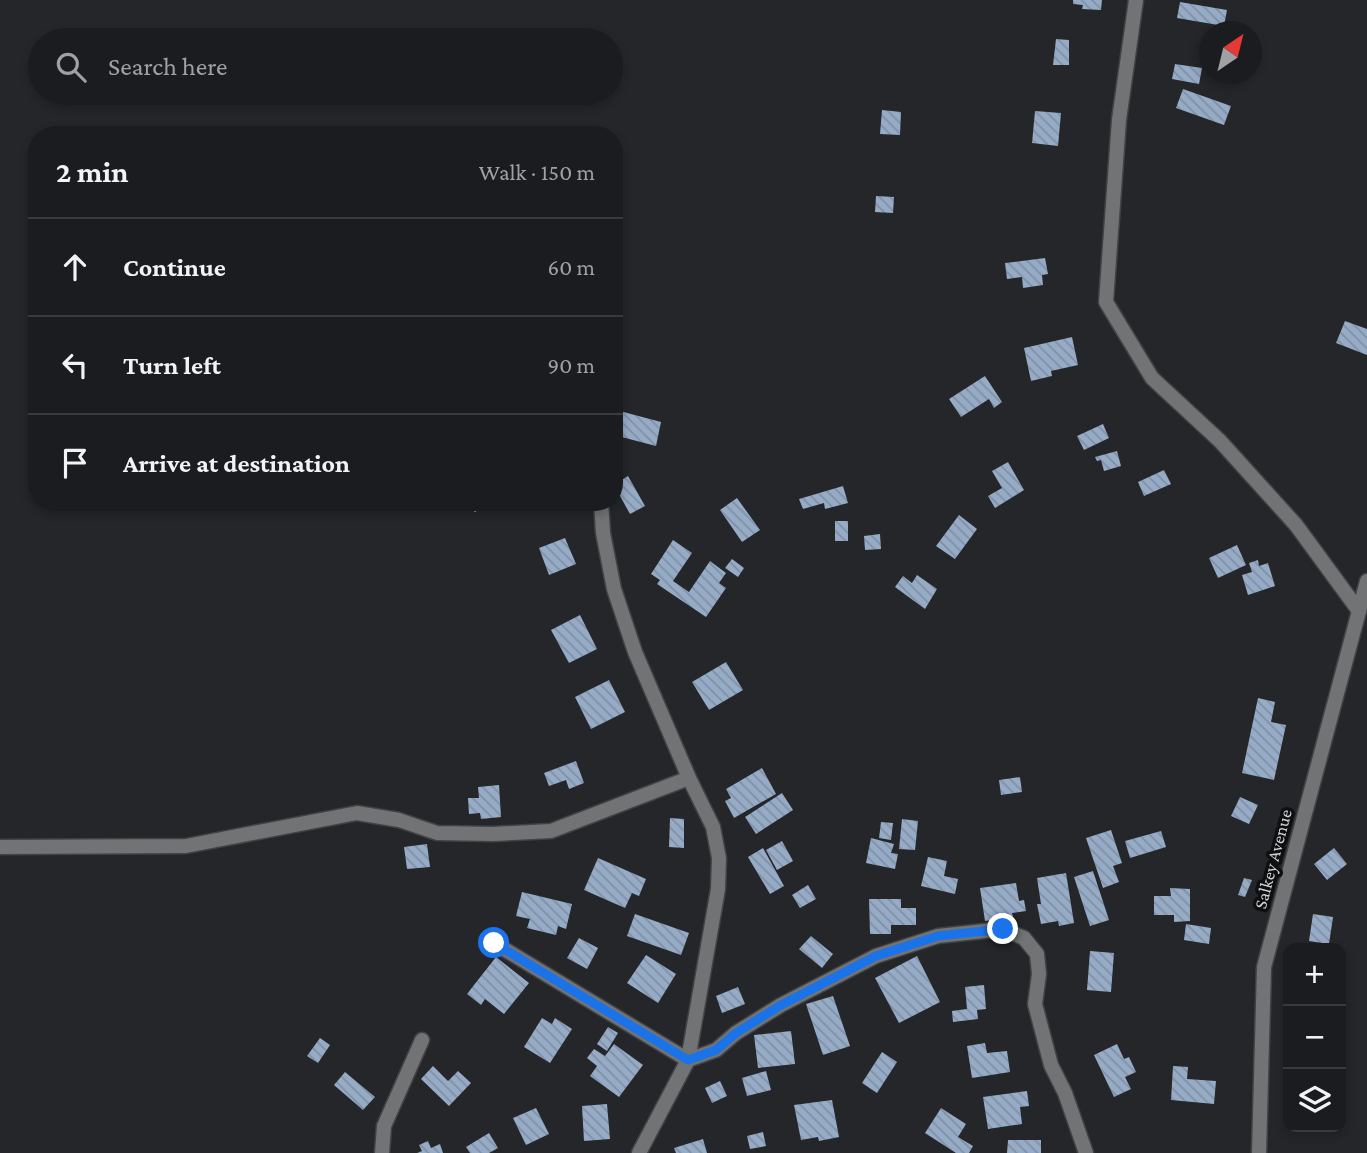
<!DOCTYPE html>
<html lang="en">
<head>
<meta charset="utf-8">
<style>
	:root { --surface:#1b1c20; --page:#28292d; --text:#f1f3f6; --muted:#a0a1a5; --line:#393a3e }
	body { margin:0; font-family:"Crimson Pro",serif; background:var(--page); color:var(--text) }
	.controls { position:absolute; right:21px; bottom:21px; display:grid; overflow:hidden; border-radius:14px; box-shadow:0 4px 10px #0003 }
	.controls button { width:63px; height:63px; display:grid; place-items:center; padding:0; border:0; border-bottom:2px solid var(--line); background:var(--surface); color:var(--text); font:35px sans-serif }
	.compass { position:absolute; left:1199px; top:21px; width:63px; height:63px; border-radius:50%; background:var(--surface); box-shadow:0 4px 10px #0003; rotate:35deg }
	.stop { position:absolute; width:21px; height:21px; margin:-16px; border:5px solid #1a73e8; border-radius:50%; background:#fff }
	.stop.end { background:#1a73e8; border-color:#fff; box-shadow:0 2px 7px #0008 }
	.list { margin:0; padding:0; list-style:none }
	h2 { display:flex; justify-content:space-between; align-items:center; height:91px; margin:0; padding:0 28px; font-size:30px }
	h2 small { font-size:23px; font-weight:400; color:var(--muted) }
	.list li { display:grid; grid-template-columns:46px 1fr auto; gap:21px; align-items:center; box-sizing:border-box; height:98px; padding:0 28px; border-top:2px solid var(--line) }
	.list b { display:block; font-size:26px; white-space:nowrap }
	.list em { font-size:23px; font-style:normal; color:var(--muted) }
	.icon { flex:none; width:38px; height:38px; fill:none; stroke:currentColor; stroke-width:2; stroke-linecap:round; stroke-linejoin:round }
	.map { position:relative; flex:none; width:1367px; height:1153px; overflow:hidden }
	.search { position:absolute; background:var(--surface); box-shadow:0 4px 10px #0003; left:28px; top:28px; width:595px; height:77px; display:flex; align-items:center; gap:18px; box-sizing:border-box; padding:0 24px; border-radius:38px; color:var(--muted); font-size:26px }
	.panel { position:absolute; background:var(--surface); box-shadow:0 4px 10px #0003; left:28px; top:126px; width:595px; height:385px; border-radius:28px }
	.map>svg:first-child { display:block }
	.building { fill:url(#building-back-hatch) }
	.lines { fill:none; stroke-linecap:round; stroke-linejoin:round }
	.street-casing { stroke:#404245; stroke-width:17 }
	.street { stroke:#727375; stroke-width:14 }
	.route { stroke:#1a73e8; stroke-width:9 }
	.labels { text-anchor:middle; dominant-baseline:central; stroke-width:7; stroke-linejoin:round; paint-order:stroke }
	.street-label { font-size:18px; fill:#d2d3d5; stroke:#0e0f11 }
</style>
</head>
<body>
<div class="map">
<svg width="1367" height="1153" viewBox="0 0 1367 1153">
	<defs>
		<pattern id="building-back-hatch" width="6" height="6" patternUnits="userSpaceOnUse" patternTransform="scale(1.75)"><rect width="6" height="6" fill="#96abc6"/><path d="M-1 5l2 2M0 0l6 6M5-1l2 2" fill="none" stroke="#8090a4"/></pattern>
	</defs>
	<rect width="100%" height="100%" fill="#24262a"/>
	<g class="building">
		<polygon points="1073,0 1102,0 1101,10 1082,9 1083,5 1073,4"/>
		<polygon points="1180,2 1227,10 1224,26 1177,18"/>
		<polygon points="1056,39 1069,40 1069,65 1053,65"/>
		<polygon points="1175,64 1202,68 1199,84 1172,79"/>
		<polygon points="1183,89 1231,106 1224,125 1176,108"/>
		<polygon points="882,110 901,112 900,135 880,134"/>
		<polygon points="1035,111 1061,113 1058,146 1032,143"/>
		<polygon points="876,196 894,197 893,213 875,212"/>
		<polygon points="1045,258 1048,274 1042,275 1043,285 1023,288 1022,277 1007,279 1005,263"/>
		<polygon points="1345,321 1367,329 1367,355 1336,343"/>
		<polygon points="1072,337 1078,365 1051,371 1052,376 1031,381 1024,348"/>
		<polygon points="985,376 1002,402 994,408 989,399 961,417 949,399"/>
		<polygon points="616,410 661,422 656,446 614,435"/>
		<polygon points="1103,424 1109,438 1084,450 1077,436"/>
		<polygon points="1117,451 1121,466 1104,471 1101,460 1097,461 1095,457"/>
		<polygon points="1008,462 1024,490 995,508 988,496 1002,488 992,471"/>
		<polygon points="1164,470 1171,484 1144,496 1138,482"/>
		<polygon points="628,476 645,506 630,514 614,485"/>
		<polygon points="843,486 848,503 825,509 824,503 803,509 799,499"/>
		<polygon points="737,498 760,530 742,542 720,510"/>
		<polygon points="446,502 479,502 476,512 458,506 456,511 445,506"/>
		<polygon points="959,515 977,529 955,559 936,546"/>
		<rect x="835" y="521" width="13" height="20"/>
		<polygon points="880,534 881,549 865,550 864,536"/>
		<polygon points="565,538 576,564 549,575 539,548"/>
		<polygon points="673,540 692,553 673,581 689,592 710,561 726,573 719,583 726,588 706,617 657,584 660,580 651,574"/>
		<polygon points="1237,545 1246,565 1218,578 1209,558"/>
		<polygon points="732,559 744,568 738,577 725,568"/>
		<polygon points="1258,560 1259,566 1268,563 1275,586 1248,595 1242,575 1252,572 1249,563"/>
		<polygon points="917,575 937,589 925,609 895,587 903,576 912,583"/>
		<polygon points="580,615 597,649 569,663 551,630"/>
		<polygon points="726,662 743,690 709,710 692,682"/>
		<polygon points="609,680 625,712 591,729 575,697"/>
		<polygon points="1258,698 1275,702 1271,722 1286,725 1274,780 1242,773"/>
		<polygon points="576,761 584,783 569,789 566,780 549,786 544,773"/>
		<polygon points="762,768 776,794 734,818 725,801 731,798 726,789"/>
		<polygon points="1020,777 1022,792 1001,795 999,780"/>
		<polygon points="499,785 501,817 481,819 480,813 469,814 468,798 479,798 478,787"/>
		<polygon points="782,793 793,810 756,834 745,817"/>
		<polygon points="1240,797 1258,805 1249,824 1231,816"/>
		<polygon points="670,818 684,819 684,848 669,847"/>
		<polygon points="902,819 918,821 915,850 899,849"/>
		<polygon points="881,822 893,823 891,840 879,838"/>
		<polygon points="1111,830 1122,863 1113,866 1119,882 1103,888 1086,838"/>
		<polygon points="1161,831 1166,847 1130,858 1125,841"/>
		<polygon points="871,838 894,844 891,853 898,854 895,869 866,863"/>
		<polygon points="782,841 793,861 777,870 766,850"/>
		<polygon points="427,844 430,867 407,869 404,847"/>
		<polygon points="763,848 784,886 770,894 748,857"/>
		<polygon points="1334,848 1347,864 1327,880 1314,864"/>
		<polygon points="928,857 947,861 944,876 958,879 955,894 921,886"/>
		<polygon points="598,858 646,879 639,896 632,893 625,908 584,890"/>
		<polygon points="1093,871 1109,920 1090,926 1074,877"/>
		<polygon points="1066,873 1074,923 1059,926 1058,921 1041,924 1037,904 1041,904 1037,878"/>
		<polygon points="1244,878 1252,880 1245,897 1238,895"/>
		<polygon points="1016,883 1019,901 1024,900 1026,911 1012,913 1013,917 985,921 980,888"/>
		<polygon points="808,885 816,899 800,908 792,895"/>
		<polygon points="1170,888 1190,889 1190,921 1174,922 1174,915 1154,915 1154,896 1171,896"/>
		<polygon points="522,892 572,904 566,929 558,926 556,935 527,928 530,919 516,916"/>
		<polygon points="869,899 901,899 901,908 916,908 916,925 891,925 891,934 870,934"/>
		<polygon points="635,914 689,933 681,955 627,936"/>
		<polygon points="1313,914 1333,917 1329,944 1309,941"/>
		<polygon points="1186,924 1211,928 1209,944 1184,940"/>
		<polygon points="811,936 833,954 822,968 799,949"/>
		<polygon points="579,938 598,948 587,969 567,958"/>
		<polygon points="1090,951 1114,953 1111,992 1087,990"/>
		<polygon points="646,955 676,974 658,1003 627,983"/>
		<polygon points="917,956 940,1002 899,1023 875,978"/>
		<polygon points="496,957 529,983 504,1014 485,999 481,1005 467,994"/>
		<polygon points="984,985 986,1009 977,1010 978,1019 953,1022 952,1011 967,1009 965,987"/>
		<polygon points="738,987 745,1004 722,1013 716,996"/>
		<polygon points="833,996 850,1046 823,1055 806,1004"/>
		<polygon points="542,1018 552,1024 555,1018 572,1029 550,1063 524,1047"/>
		<polygon points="608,1027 618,1033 607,1051 597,1044"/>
		<polygon points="791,1031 795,1064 758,1068 754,1035"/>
		<polygon points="320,1038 330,1045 318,1063 307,1056"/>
		<polygon points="985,1043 987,1053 1007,1051 1010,1072 972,1078 967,1046"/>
		<polygon points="614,1044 643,1065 619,1097 590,1076 597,1066 587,1058 594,1049 605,1056"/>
		<polygon points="1117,1044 1124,1059 1129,1057 1136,1072 1125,1077 1131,1089 1114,1097 1094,1055"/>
		<polygon points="882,1052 897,1062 877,1093 862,1083"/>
		<polygon points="433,1066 448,1081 458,1071 471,1083 449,1106 421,1079"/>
		<polygon points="1173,1066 1188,1067 1187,1079 1216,1081 1214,1104 1171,1100"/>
		<polygon points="766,1071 771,1090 747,1096 742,1078"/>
		<polygon points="345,1072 375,1097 363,1110 334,1085"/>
		<polygon points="720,1081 727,1096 712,1103 705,1088"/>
		<polygon points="1027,1091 1029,1106 1020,1107 1022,1124 988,1129 983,1097"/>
		<polygon points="832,1100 839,1137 819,1141 818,1137 801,1140 794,1105"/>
		<polygon points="607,1104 610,1139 584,1141 582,1106"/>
		<polygon points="536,1108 549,1134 526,1145 513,1118"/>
		<polygon points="941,1108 966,1124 958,1137 973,1146 969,1153 956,1153 925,1133"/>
		<polygon points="763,1132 766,1146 750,1149 747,1136"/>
		<polygon points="489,1133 498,1148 489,1153 470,1153 466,1147"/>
		<polygon points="703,1139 707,1153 676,1153 674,1148"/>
		<polygon points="1008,1140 1041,1140 1041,1153 1007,1153"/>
		<polygon points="428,1141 431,1148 440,1144 443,1153 417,1153 422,1151 419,1145"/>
	</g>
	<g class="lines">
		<defs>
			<g id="street">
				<polyline points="1136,0 1119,120 1106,302 1152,378 1220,441 1296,525 1359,611"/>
				<polyline points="601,502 603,533 614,589 635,652 689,778 713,827 719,858 718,889 688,1060 639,1153"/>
				<polyline points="0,847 186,846 357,813 399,820 437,833 493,834 551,831 689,778"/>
				<polyline points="494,943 688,1060 716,1050 736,1033 781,1005 876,956 938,936 1003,929 1024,938 1037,954 1039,974 1035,1004 1051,1065 1065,1093 1086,1153"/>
				<polyline points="382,1153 384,1126 422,1040"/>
				<polyline points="1259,1153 1264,967 1367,581"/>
			</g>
		</defs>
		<use href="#street" class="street-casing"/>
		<use href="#street" class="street"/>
	</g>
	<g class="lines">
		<polyline class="route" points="494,943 688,1060 716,1050 736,1033 781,1005 876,956 938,936 1003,929"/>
	</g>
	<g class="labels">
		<g class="street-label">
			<text transform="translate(1273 859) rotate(-75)">Salkey Avenue</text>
		</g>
	</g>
</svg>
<div class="controls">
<button>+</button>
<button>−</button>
<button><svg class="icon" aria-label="layers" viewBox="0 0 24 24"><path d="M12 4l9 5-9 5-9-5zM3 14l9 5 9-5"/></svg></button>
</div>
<svg class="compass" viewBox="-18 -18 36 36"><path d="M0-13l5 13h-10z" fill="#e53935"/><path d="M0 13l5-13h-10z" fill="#a0a1a5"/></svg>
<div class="stop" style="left:494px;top:943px"></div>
<div class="stop end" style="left:1003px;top:929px"></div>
<div class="search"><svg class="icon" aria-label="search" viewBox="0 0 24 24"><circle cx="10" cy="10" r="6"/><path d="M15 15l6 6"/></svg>Search here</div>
<section class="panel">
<h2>2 min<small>Walk · 150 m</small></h2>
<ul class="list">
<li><svg class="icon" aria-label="ahead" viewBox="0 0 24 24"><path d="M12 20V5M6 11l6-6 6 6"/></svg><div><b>Continue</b></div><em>60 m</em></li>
<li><svg class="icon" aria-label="left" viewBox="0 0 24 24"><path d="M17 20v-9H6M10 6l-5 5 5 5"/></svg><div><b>Turn left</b></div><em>90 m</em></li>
<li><svg class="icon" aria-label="arrive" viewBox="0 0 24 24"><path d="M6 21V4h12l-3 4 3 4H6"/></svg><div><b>Arrive at destination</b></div></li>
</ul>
</section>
</div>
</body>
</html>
